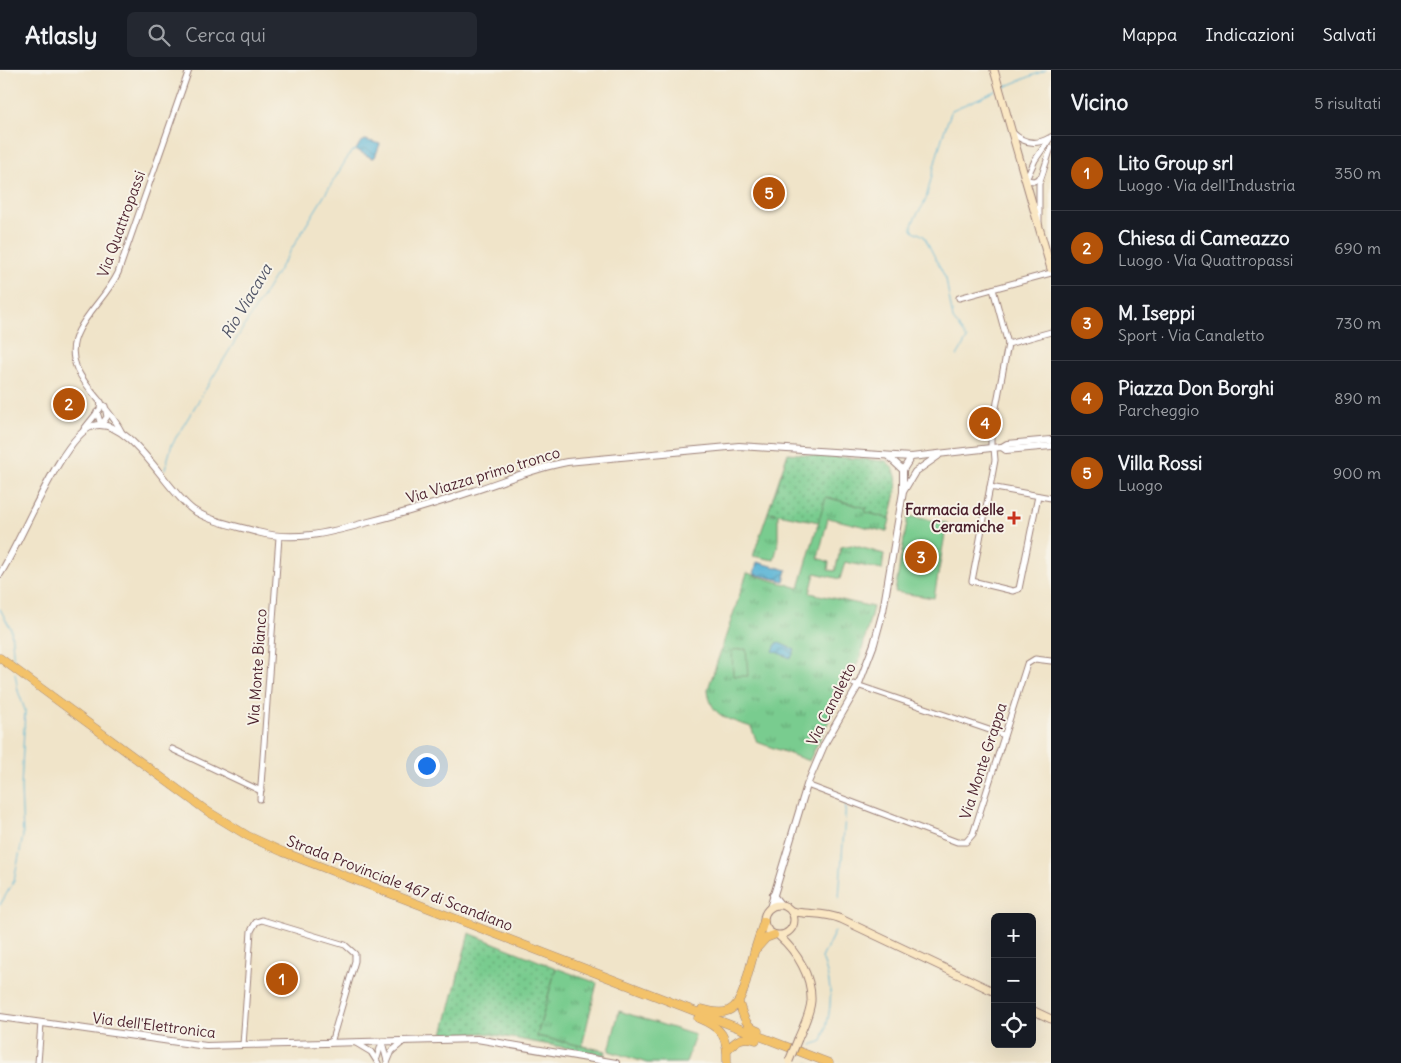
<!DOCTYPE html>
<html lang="it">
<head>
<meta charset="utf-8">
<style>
	:root { --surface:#171b24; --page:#242831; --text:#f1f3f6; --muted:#9ea1a6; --line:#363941; --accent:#b45309 }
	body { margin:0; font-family:Delius,sans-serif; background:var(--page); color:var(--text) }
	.controls { position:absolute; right:15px; bottom:15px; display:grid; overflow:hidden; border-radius:8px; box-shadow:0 5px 20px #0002 }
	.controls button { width:45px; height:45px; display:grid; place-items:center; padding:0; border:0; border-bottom:1px solid var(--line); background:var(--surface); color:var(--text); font:25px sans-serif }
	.you { position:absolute; left:426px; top:695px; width:18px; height:18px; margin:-12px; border:4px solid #fff; border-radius:50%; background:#1a73e8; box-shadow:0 0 0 8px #1a73e833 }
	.badge { display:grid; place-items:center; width:32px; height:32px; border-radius:50%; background:var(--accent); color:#fff; font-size:16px; font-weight:700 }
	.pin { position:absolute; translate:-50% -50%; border:2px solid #fff; box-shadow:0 1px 5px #0006 }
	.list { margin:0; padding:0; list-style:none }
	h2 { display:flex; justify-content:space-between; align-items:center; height:65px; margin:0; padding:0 20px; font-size:21px }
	h2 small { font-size:16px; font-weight:400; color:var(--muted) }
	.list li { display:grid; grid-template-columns:32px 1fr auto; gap:15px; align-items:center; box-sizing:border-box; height:75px; padding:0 20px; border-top:1px solid var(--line) }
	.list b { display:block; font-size:19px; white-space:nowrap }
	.list p { margin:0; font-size:16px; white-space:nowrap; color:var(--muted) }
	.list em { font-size:16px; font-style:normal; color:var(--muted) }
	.icon { flex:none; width:28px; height:28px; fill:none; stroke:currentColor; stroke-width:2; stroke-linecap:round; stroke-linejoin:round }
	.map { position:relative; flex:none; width:1051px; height:993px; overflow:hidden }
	header { display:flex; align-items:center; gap:30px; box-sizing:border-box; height:70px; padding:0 25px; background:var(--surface); border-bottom:1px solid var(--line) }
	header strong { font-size:24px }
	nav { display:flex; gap:28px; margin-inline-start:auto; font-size:18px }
	.search { width:350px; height:45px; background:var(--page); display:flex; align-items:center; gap:12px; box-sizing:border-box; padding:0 18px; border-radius:8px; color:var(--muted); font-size:19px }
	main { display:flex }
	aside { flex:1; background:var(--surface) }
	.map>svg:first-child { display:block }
	.grass { fill:url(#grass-dots); stroke:#62765d }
	.park { fill:url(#park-tufts); stroke:#62765d }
	.pitch { fill:#79cc8f; stroke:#62765d }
	.water { fill:url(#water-waves); stroke:#506980 }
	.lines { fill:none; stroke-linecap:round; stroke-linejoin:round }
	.stream { stroke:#57b3d5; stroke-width:1 }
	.minor-casing { stroke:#9d827a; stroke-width:7 }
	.tertiary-casing { stroke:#9d827a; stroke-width:8 }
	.secondary-casing { stroke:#9d827a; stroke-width:9 }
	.primary-casing { stroke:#9d827a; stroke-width:9 }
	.trunk-casing { stroke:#9d827a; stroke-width:9 }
	.minor { stroke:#fff; stroke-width:5 }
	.tertiary { stroke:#fff; stroke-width:6 }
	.secondary { stroke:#fae7c3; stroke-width:7 }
	.primary { stroke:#f3c26a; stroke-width:8 }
	.trunk { stroke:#f3c26a; stroke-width:8 }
	.secondary-bridge-casing { stroke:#9d827a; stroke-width:9; stroke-linecap:butt }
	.secondary-bridge { stroke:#fae7c3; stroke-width:7 }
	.poi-dot { fill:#c8321e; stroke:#f7f3e8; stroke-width:2 }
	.labels { text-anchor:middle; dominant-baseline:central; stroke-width:4; stroke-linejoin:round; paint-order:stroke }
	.street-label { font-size:15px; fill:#4a1f2b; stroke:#f7f3e8 }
	.poi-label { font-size:15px; font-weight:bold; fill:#4a1f2b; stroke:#f7f3e8; text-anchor:end }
	.water-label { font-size:16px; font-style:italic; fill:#4f5366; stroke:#f7f3e8 }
</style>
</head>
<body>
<header>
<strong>Atlasly</strong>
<div class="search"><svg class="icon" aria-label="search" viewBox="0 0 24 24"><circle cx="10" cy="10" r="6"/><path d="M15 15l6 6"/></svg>Cerca qui</div>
<nav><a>Mappa</a><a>Indicazioni</a><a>Salvati</a></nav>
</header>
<main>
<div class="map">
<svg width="1051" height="993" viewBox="0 0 1051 993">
	<defs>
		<pattern id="grass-dots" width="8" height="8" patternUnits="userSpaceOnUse" patternTransform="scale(1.25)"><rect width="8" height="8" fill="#79cc8f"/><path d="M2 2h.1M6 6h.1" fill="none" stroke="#65a575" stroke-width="1.8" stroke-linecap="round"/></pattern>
		<pattern id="park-tufts" width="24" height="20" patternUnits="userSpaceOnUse" patternTransform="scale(1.25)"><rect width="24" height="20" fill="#79cc8f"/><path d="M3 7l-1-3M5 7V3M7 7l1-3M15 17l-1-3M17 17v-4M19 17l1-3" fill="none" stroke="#65a575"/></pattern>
		<pattern id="water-waves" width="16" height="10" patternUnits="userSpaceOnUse" patternTransform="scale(1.25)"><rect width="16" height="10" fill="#57b3d5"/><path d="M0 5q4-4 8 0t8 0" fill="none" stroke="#4a91ad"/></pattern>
	</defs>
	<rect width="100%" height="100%" fill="#f7f3e8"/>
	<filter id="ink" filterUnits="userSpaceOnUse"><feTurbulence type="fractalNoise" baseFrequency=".02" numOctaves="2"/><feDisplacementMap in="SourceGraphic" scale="10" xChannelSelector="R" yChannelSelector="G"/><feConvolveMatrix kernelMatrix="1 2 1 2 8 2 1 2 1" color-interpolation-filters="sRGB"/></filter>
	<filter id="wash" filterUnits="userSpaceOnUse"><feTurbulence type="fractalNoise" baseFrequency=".0096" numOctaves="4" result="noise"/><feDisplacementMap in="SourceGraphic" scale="20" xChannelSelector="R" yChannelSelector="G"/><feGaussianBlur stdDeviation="1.12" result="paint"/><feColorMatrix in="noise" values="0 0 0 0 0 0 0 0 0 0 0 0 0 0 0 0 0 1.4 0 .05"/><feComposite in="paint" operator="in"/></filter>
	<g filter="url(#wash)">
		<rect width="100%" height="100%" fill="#f0e4c9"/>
		<g class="grass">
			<path d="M 788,383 L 886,391 C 905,406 894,427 890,449 L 865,442 L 866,438 L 827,427 L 819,452 L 768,442 Z"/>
			<polygon points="469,863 556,898 537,966 606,981 605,985 484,963 443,964"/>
		</g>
		<g class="park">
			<path d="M 826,427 L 866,438 L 865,442 L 890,449 L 887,462 L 828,448 L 818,488 L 829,492 L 828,500 L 835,501 L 841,477 L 852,475 L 884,484 L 882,500 L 845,492 L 840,509 L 815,503 L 810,523 L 873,537 L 860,588 L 809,691 L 757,672 L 751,657 C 728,649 710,647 708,619 L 747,503 L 799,518 Z"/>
			<polygon points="768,442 778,444 778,474 774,490 753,486"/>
			<polygon points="556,898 597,913 582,976 537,966"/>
		</g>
		<g class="pitch">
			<polygon points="908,446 947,453 934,528 895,522"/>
			<polygon points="746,579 748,606 733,606 732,580"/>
			<polygon points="619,941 695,965 686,993 647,993 609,981"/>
		</g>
		<g class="water">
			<polygon points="365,70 380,74 375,87 372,88 356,80 360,73"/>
			<polygon points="757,492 787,500 784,511 754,504"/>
			<polygon points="777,572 795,580 791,588 773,581"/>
		</g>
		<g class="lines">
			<g class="stream">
				<polyline points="1002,18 1046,0"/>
				<path d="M 957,286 L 967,269 L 953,249 L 946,209 L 924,166 L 912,160 C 911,148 923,139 926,129 C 934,98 940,69 952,40 L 996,21"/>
				<polyline points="165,399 172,374 351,82 356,80"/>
				<polyline points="907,409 910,395"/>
				<polyline points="0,539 11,559 14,594"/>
				<polyline points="839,828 846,732"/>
				<polyline points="0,835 14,811 23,766 21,718 25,640 18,621 15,603"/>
				<path d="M 812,975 L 822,971 C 832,940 834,919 822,888 L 835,861"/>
				<polyline points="808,993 809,993"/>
			</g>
		</g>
	</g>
	<g filter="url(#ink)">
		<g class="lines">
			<defs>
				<g id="minor">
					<path d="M 1012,62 C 1023,73 1035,76 1049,68"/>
					<polyline points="1040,108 1034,111 1026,110 1035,90 1051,67"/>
					<polyline points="1039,153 1039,114 1051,78"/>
					<polyline points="959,228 1051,203"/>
					<polyline points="1008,274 1051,262"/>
					<polyline points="97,342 101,355 107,347 105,336"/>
					<polyline points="84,359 100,339 101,332"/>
					<path d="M 122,363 C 107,329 56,302 79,260 C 89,240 108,224 118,203 L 189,0"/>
					<polyline points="991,378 991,364 1008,274 993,219"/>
					<polyline points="994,378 995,390 990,417 1051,428"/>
					<polyline points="990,417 972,511 1013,521 1019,519 1038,426"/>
					<polyline points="854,614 1004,665"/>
					<polyline points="172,679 261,721"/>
					<polyline points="807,715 957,772 966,772 973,764 1027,594 1035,589 1051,591"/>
					<polyline points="260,729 279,467"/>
					<polyline points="382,972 387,991"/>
					<polyline points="356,973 371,982 378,993"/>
					<polyline points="243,975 251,861 256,852 262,850 345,875 355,884 355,891 331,973"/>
					<polyline points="377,988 382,972"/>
					<polyline points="38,993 41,953"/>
					<polyline points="387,993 392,981 404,971"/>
				</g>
				<g id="tertiary">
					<polyline points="1002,377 1007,374 1051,370"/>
					<polyline points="889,387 903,400"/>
					<polyline points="903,421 903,400 911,387"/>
					<path d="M 0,504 C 20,474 63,364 93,356 C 130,346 166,421 193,440 C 211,452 237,456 257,462 C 294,472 329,463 365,453 C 400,444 435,434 470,422 C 502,412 533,398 567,392 L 739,376 L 911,387 L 991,378 L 1002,377 L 1006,380 L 1051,376"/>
					<polyline points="773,825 780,834 785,836"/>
					<polyline points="770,838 807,715 825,673 858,616 874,574 883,541 903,422 915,402 938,386"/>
					<polyline points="0,947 206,976 477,969 616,993"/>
				</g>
				<g id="secondary">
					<polyline points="994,0 1051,199"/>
					<circle cx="779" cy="850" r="15"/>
					<path d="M 791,841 C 808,845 824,842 841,849 L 995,922"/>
					<path d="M 779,866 C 797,882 812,906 811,931 C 810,944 803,957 798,969"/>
					<polyline points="1032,940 1051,949"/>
				</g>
				<polyline id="primary" points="744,919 755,879"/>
				<g id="trunk">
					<polyline points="0,588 207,741 248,766 283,782 829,993"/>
					<polyline points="757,878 766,868 774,865"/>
					<polyline points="755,879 764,851"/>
					<path d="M 739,933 C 743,945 745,956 758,961"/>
					<path d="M 702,939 C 725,946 736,943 744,919"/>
					<path d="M 698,948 C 722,958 728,966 727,993"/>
					<path d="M 728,979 C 737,969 743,966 756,970"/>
				</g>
			</defs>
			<use href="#minor" class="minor-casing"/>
			<use href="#tertiary" class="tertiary-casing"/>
			<use href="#secondary" class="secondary-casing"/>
			<use href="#primary" class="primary-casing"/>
			<use href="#trunk" class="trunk-casing"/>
			<use href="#minor" class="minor"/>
			<use href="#tertiary" class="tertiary"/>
			<use href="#secondary" class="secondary"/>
			<use href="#primary" class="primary"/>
			<use href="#trunk" class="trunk"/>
			<defs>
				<polyline id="secondary-bridge" points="789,991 798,969"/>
			</defs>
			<use href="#secondary-bridge" class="secondary-bridge-casing"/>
			<use href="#secondary-bridge" class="secondary-bridge"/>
		</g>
	</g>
	<path class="poi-dot" d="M1011.5 440.5h5v5h5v5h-5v5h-5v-5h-5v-5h5z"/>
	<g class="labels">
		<g class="street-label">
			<text transform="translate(121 154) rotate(-70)">Via Quattropassi</text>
			<text transform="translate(483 405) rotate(-17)">Via Viazza primo tronco</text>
			<text transform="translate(257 597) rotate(-86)">Via Monte Bianco</text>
			<text transform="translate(831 634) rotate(-63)">Via Canaletto</text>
			<text transform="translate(983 691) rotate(-72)">Via Monte Grappa</text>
			<text transform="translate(400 813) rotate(21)">Strada Provinciale 467 di Scandiano</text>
			<text transform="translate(154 955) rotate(7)">Via dell'Elettronica</text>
		</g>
		<g class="poi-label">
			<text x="1004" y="439">Farmacia delle<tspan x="1004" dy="17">Ceramiche</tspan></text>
		</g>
		<g class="water-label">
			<text transform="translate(246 231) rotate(-59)">Rio Viacava</text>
		</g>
	</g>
</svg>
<div class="controls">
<button>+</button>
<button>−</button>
<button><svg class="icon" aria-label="locate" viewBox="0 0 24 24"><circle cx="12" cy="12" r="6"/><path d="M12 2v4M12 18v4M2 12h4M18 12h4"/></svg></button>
</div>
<div class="you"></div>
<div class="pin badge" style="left:282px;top:909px">1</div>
<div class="pin badge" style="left:69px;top:334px">2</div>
<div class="pin badge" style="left:921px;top:487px">3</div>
<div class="pin badge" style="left:985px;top:353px">4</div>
<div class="pin badge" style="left:769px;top:123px">5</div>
</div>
<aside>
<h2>Vicino<small>5 risultati</small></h2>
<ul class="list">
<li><span class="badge">1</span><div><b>Lito Group srl</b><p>Luogo · Via dell'Industria</p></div><em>350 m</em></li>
<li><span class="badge">2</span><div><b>Chiesa di Cameazzo</b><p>Luogo · Via Quattropassi</p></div><em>690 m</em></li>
<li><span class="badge">3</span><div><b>M. Iseppi</b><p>Sport · Via Canaletto</p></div><em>730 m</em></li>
<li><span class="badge">4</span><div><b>Piazza Don Borghi</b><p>Parcheggio</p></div><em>890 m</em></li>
<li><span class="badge">5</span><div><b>Villa Rossi</b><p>Luogo</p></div><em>900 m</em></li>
</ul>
</aside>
</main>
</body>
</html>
